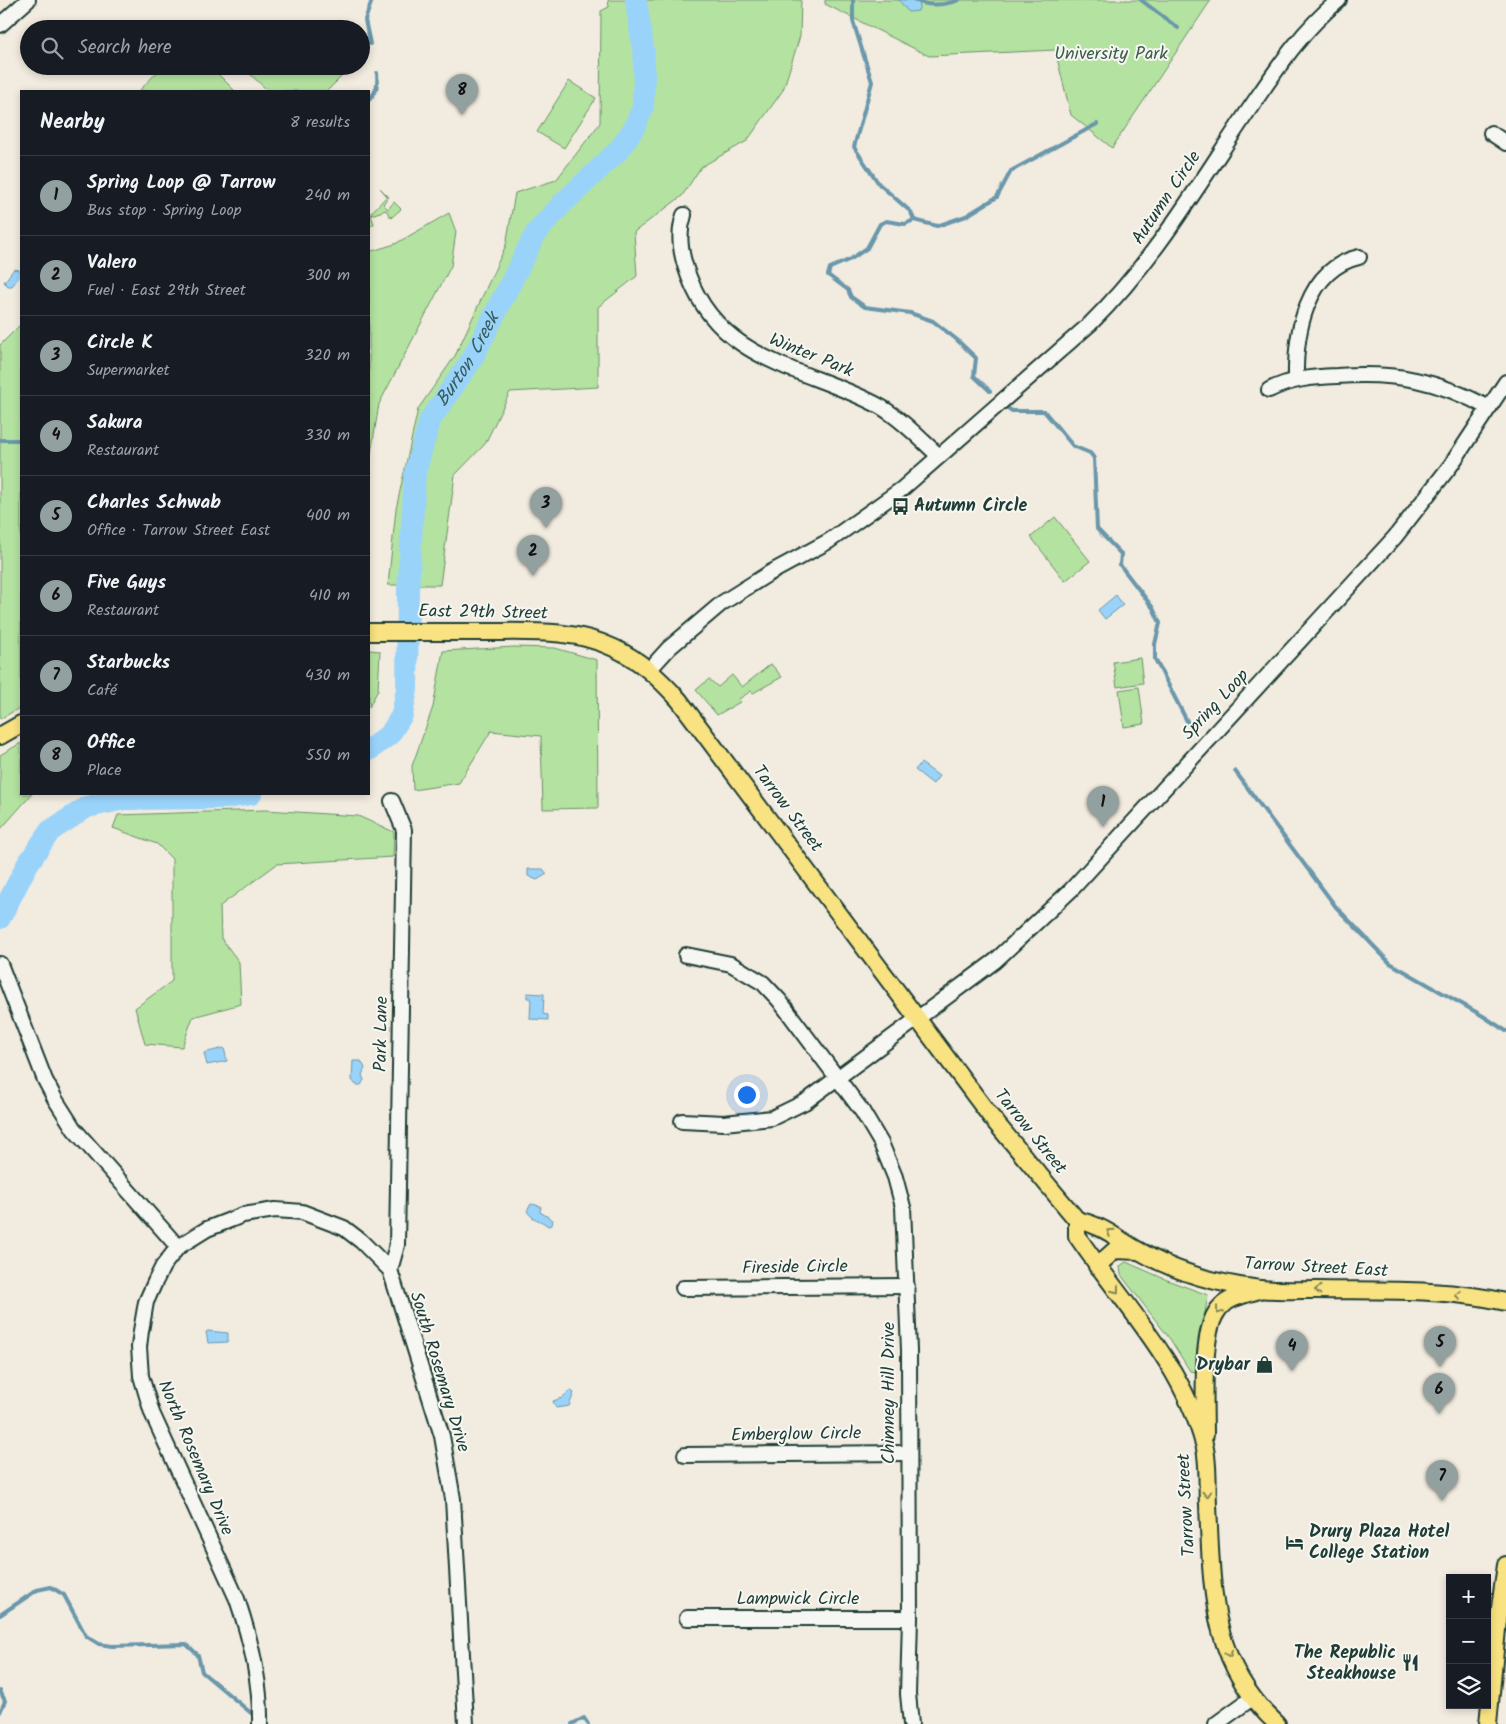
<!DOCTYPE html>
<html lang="en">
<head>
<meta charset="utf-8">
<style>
	:root { --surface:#171b24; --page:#242831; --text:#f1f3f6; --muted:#9ea1a6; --line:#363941; --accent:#92a19f }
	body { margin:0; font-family:Kalam,sans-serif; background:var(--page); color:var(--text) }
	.controls { position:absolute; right:15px; bottom:15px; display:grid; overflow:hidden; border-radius:0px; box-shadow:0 2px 8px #0003 }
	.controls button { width:45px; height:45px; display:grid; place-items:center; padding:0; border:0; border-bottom:1px solid var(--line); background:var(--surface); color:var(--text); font:25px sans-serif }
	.you { position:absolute; left:746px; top:1094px; width:18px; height:18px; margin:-12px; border:4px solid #fff; border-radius:50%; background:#1a73e8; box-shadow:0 0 0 8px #1a73e833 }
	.badge { display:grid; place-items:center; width:32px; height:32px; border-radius:50%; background:var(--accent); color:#111; font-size:16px; font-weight:700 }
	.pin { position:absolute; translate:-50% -41px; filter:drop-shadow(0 1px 2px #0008) }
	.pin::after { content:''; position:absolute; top:26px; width:18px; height:15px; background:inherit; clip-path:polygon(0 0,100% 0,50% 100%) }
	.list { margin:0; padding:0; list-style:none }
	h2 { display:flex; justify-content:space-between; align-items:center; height:65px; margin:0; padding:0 20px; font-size:21px }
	h2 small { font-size:16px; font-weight:400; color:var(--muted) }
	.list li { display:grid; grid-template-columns:32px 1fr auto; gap:15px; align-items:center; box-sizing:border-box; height:80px; padding:0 20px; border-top:1px solid var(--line) }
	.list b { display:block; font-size:19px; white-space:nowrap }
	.list p { margin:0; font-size:16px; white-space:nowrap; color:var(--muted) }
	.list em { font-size:16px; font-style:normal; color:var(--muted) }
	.icon { flex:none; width:28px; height:28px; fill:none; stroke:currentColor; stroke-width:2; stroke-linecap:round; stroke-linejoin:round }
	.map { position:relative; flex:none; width:1506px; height:1724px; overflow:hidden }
	.search { position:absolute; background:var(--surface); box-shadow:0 2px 8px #0003; left:20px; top:20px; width:350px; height:55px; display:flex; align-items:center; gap:12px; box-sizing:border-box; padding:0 18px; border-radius:28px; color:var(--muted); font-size:19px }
	.panel { position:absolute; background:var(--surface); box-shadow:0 2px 8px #0003; left:20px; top:90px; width:350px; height:705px; border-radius:0px }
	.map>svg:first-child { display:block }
	.green { fill:#b4e2a0; stroke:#6a906a }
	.water { fill:#9ad3fa; stroke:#6997ab }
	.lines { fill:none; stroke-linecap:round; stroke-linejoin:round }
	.stream { stroke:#6997ab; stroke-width:4 }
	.river { stroke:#9ad3fa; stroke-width:22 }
	.minor-casing { stroke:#1f3d34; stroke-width:18 }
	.major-casing { stroke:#1f3d34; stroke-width:20 }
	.minor { stroke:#f6f6f2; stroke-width:14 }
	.major { stroke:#f8e281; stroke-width:16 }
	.oneway { stroke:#818757 }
	.labels { text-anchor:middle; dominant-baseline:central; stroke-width:4; stroke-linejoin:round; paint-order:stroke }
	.park-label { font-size:18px; fill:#3d5e4a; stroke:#f6f6f2 }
	.street-label { font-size:18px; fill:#1f3d34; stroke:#f6f6f2 }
	.poi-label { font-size:18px; font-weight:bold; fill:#1f3d34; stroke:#f6f6f2; text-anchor:start }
	.water-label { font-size:19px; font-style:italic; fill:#385b5c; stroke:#f6f6f2 }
</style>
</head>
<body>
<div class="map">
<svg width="1506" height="1724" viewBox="0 0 1506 1724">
	<rect width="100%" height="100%" fill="#f2ebdf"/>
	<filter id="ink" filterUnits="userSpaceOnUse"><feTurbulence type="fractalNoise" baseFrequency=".02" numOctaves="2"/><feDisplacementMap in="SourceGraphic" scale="10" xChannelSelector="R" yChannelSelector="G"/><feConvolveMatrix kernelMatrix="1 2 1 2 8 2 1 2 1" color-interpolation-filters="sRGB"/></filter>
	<g filter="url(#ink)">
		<g class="green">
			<polygon points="608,0 801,0 800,36 783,90 747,141 701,167 682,196 634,232 637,276 598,307 598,387 510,392 485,444 455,475 440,585 388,585 396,509 418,409 455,356 506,245 515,193 556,180 600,123 601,11 609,7"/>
			<polygon points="825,0 1211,0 1112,148 1071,115 1055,50 929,56 825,4"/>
			<polygon points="163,66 210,66 235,91 139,91"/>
			<polygon points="256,66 330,66 341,77 327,91 268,91 249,73"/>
			<polygon points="569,81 596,98 564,148 537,132"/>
			<polygon points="380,188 389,197 383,204 388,209 394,202 401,209 391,218 386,210 371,215 374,224 369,227 369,215 387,196"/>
			<polygon points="449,213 456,232 451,266 379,404 369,466 369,252 395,244"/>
			<polygon points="21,324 21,707 0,719 0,345"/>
			<polygon points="1055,517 1090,561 1065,581 1031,537"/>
			<polygon points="514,647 555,648 597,660 598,808 543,809 541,736 491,731 459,783 413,790 412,766 433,707 443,651"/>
			<polygon points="369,650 380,651 378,690 369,707"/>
			<polygon points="1140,658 1143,683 1117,687 1113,662"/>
			<polygon points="771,664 782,677 753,693 751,691 739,699 740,702 717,715 696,690 709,679 718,687 732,675 742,687"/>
			<polygon points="1139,687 1144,724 1124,727 1119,690"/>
			<polygon points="21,743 21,794 32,794 0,830 0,755"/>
			<polygon points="266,810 358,816 394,832 393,857 277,864 220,906 221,938 239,962 241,1004 193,1017 182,1047 145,1044 135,1008 172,981 172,859 157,844 113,828 118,815"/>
			<polygon points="1126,1262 1167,1280 1208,1295 1195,1372 1190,1371 1170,1339 1121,1275 1120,1266"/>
		</g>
		<g class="water">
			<polygon points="899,0 921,0 918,11 908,12"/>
			<polygon points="14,269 19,270 20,276 12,286 8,286 4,282"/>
			<polygon points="1116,595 1123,605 1105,619 1098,610"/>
			<polygon points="921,763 939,776 933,784 915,770"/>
			<polygon points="528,869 543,869 547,874 537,880 528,876"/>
			<polygon points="527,993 544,994 543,1014 548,1015 548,1020 530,1019 531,998 527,998"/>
			<polygon points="224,1048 227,1061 207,1065 204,1053"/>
			<polygon points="353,1061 361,1061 365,1068 362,1075 364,1080 361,1085 356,1085 352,1080"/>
			<path d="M 531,1204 L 541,1206 L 540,1212 L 553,1220 L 552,1225 L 548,1226 C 540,1219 533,1221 527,1211 Z"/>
			<polygon points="208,1331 228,1333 228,1342 208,1343 206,1332"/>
			<polygon points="570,1390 574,1393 569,1406 556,1408 553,1401 562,1398"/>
		</g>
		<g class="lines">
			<g class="stream">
				<polyline points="853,0 853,21 872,82 854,147 879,184 911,212 914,220"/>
				<path d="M 915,0 C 927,7 946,5 959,0"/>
				<polyline points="1141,0 1178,28"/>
				<polyline points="370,44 365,20 372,0"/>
				<path d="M 369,100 C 377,91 378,85 377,73"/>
				<polyline points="990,391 974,376 976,358 956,339 933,321 910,313 865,307 851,297 848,290 828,275 830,268 851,259 867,248 880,224 886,221 905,224 914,220 937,226 966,216 997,197 1011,171 1097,124"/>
				<polyline points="1009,409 1012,411 1044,411 1073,446 1090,453 1094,458 1097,529 1121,554 1120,565 1153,608 1160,623 1155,644 1155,659 1190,727"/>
				<polyline points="0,440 21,440"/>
				<polyline points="1235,771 1336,907 1390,963 1483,1016 1506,1031"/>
				<polyline points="0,1615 37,1590 51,1587 64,1595 86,1636 99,1644 112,1646 186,1644 198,1655 202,1672 251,1713"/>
				<polyline points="0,1691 5,1701 0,1712"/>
				<polyline points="572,1724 584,1718 588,1724"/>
			</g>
			<g class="river">
				<path id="s1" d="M 369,750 L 390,734 L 402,715 L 407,689 L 408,591 L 415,473 L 430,420 L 472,359 L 536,233 L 561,205 L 619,150 L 634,128 L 643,107 L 644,78 L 644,54 L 636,0"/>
				<polyline points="0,918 27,865 50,831 87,807 124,799 227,798 251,794"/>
			</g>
			<defs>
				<g id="minor">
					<polyline points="0,25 28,0"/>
					<polyline points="1491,133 1506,143"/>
					<path d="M 684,215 C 677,236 681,256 689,277 C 722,365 811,368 881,407 C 903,420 920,439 939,456"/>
					<path d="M 1296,379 C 1295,333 1306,269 1359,257"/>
					<path d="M 1269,390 C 1291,379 1312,377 1337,376 C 1396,372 1437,380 1489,408"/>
					<path d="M 649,670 L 669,648 L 722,603 L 768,574 L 829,541 L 902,489 L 1090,324 C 1153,262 1197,187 1246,114 C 1275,72 1299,33 1339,0"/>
					<polyline points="686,955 731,964 763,983 779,1000 862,1111 881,1143 895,1177 903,1207 909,1350 910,1618 908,1694 911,1724"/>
					<polyline points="0,964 45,1080 55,1099 74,1129 178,1247"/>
					<polyline points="682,1121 724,1123 772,1118 805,1102 995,961 1071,890 1395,537 1451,465 1506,382"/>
					<polyline points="390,1270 397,1245 404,830 392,801"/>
					<polyline points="683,1288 907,1286"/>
					<polyline points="685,1455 908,1453"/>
					<polyline points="687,1618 910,1618"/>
					<path d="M 260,1724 C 261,1681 251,1640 237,1599 L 152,1413 L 141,1376 L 139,1347 L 141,1331 L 146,1302 L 155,1282 L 163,1266 L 178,1247 L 207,1229 L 243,1215 L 275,1210 L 290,1211 L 302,1212 L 344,1228 L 361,1241 L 390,1270 L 442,1436 L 453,1499 L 466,1724"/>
					<polyline points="1216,1724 1252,1698"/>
				</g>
				<g id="major">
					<path d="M 369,632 C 408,632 447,632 487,632 C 529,632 575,629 614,648 C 640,660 660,679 679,700 L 991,1117 L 1077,1220 L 1077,1236 C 1123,1304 1182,1363 1204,1444 C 1209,1463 1207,1486 1208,1505 C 1212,1588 1210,1663 1277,1724"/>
					<polyline points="0,736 21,724"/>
					<path d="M 1077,1220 C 1105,1226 1117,1239 1141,1252 C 1177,1273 1219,1284 1260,1289 C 1278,1291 1298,1290 1317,1290 C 1379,1291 1445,1288 1506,1302"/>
					<polyline points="1097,1266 1115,1250 1138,1251"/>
					<path d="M 1205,1435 C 1205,1406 1201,1336 1216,1313 C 1224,1298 1244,1295 1259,1290"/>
					<polyline points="1488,1724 1497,1629 1506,1565"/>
				</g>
			</defs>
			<use href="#minor" class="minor-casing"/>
			<use href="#major" class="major-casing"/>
			<use href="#minor" class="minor"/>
			<use href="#major" class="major"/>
		</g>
		<defs><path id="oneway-chevron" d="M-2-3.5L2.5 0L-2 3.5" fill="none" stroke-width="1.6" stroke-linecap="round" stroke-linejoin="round" transform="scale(1.25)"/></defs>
		<g class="oneway">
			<use href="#oneway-chevron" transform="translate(1110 1232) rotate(-147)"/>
			<use href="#oneway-chevron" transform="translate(1116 1290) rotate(52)"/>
			<use href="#oneway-chevron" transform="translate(1318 1290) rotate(-179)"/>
			<use href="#oneway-chevron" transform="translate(1458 1295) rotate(-177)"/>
			<use href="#oneway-chevron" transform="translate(1219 1311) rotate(127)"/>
			<use href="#oneway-chevron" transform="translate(1207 1494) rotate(87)"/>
			<use href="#oneway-chevron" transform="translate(1229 1654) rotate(67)"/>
		</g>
	</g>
	<defs>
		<symbol id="bus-bare" viewBox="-9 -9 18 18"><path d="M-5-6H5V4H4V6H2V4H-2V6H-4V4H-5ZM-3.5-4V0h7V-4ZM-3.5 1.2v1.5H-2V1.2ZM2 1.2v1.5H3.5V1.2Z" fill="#1f3d34" stroke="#f6f6f2" stroke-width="2.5" paint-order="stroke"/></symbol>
		<symbol id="shop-bare" viewBox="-9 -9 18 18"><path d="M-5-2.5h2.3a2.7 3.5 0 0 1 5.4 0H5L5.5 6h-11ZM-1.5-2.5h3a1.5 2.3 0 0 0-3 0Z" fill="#1f3d34" stroke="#f6f6f2" stroke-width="2.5" paint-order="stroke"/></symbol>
		<symbol id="hotel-bare" viewBox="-9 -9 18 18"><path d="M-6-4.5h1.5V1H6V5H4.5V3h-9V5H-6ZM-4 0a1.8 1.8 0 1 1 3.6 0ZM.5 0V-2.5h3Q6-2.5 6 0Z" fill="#1f3d34" stroke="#f6f6f2" stroke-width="2.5" paint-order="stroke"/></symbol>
		<symbol id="restaurant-bare" viewBox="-9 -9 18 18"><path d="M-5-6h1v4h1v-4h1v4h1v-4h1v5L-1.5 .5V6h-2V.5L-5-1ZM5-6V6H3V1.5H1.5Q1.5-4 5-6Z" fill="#1f3d34" stroke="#f6f6f2" stroke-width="2.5" paint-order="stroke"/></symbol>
	</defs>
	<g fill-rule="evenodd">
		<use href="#bus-bare" x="888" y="494" width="25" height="25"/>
		<use href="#shop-bare" x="1252" y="1352" width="25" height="25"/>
		<use href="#hotel-bare" x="1282" y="1530" width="25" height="25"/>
		<use href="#restaurant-bare" x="1398" y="1650" width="25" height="25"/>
	</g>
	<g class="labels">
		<g class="park-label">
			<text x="1111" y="54">University Park</text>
		</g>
		<g class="street-label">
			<text transform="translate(1167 198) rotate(-56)">Autumn Circle</text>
			<text transform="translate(811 356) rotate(22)">Winter Park</text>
			<text transform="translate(483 613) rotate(1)">East 29th Street</text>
			<text transform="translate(1216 705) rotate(-47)">Spring Loop</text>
			<text transform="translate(787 809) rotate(53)">Tarrow Street</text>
			<text transform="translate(382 1034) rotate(-89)">Park Lane</text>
			<text transform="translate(1030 1132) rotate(51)">Tarrow Street</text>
			<text transform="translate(795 1268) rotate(-1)">Fireside Circle</text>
			<text transform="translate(1316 1268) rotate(3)">Tarrow Street East</text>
			<text transform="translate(439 1372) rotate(73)">South Rosemary Drive</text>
			<text transform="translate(889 1393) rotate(-90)">Chimney Hill Drive</text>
			<text transform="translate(796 1435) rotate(-1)">Emberglow Circle</text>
			<text transform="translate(195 1458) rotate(67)">North Rosemary Drive</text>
			<text transform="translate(1187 1505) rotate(-93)">Tarrow Street</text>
			<text x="798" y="1599">Lampwick Circle</text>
		</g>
		<g class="poi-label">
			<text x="914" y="506">Autumn Circle</text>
			<text x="1250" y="1365" text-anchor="end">Drybar</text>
			<text x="1309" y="1532">Drury Plaza Hotel<tspan x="1309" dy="21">College Station</tspan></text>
			<text x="1396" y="1653" text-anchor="end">The Republic<tspan x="1396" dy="21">Steakhouse</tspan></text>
		</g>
		<g class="water-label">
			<text stroke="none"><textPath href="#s1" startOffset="418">Burton Creek</textPath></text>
		</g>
	</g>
</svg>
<div class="controls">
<button>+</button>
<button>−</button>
<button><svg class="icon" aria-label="layers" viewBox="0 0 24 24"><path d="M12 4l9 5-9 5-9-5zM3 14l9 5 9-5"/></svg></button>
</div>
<div class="you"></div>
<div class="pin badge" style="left:1103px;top:827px">1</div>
<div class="pin badge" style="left:533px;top:576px">2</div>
<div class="pin badge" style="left:546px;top:528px">3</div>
<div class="pin badge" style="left:1292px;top:1371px">4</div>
<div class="pin badge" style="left:1440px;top:1367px">5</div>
<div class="pin badge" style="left:1439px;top:1414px">6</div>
<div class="pin badge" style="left:1442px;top:1501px">7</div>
<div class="pin badge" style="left:462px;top:115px">8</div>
<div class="search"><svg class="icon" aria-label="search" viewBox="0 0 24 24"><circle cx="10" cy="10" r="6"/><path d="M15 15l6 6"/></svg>Search here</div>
<section class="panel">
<h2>Nearby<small>8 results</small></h2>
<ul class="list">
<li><span class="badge">1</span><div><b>Spring Loop @ Tarrow</b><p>Bus stop · Spring Loop</p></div><em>240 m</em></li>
<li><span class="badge">2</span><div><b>Valero</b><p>Fuel · East 29th Street</p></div><em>300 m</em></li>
<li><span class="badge">3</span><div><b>Circle K</b><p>Supermarket</p></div><em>320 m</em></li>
<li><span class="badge">4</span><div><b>Sakura</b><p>Restaurant</p></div><em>330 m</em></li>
<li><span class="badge">5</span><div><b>Charles Schwab</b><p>Office · Tarrow Street East</p></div><em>400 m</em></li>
<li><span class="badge">6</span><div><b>Five Guys</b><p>Restaurant</p></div><em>410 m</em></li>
<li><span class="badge">7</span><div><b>Starbucks</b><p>Café</p></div><em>430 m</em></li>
<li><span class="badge">8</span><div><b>Office</b><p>Place</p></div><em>550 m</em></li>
</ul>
</section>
</div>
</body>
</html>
